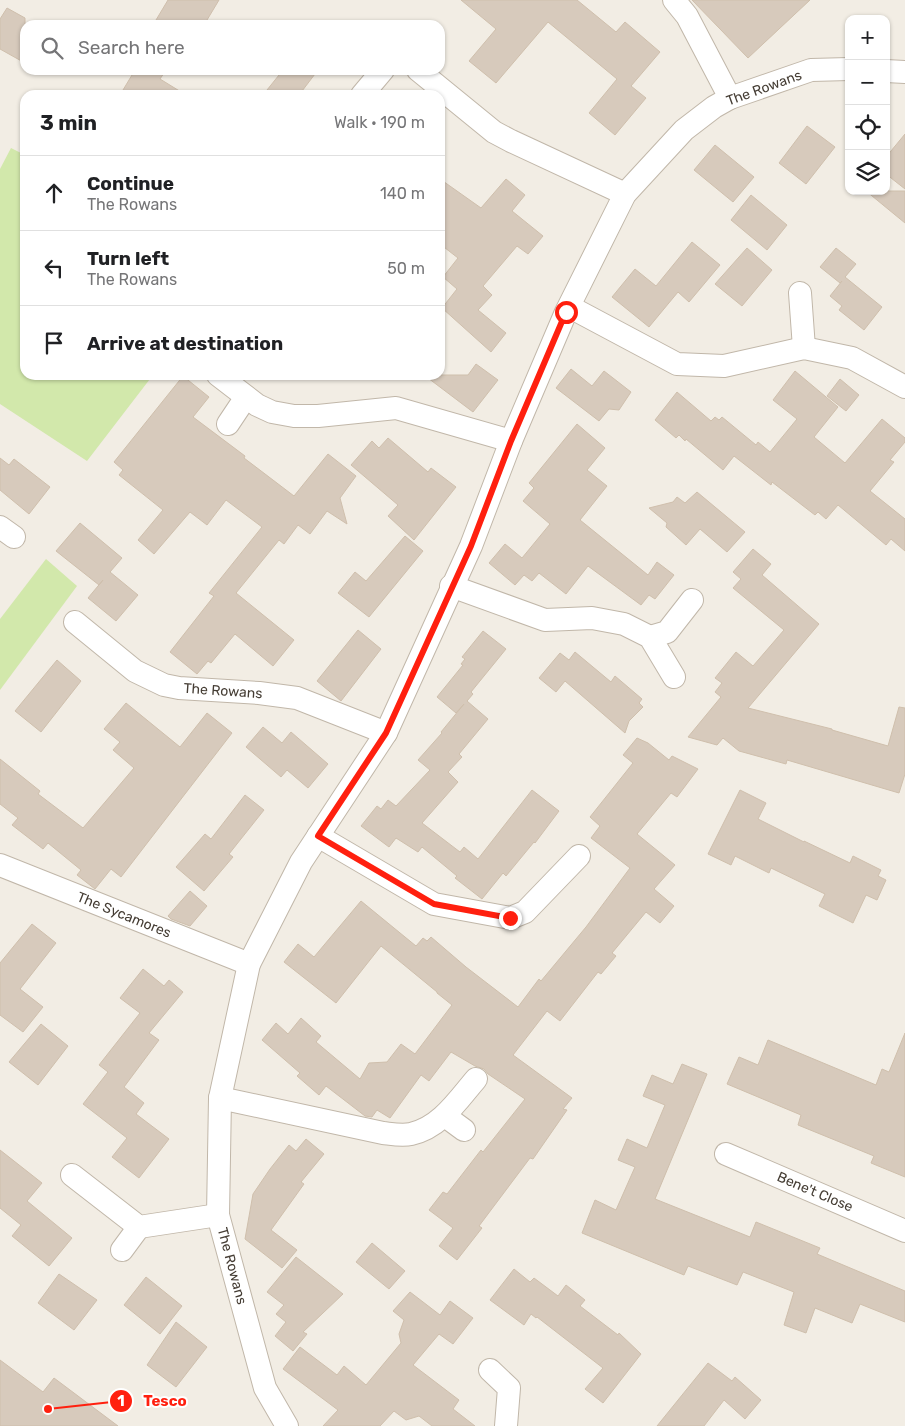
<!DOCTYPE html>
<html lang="en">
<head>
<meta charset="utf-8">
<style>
	:root { --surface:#fff; --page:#f2f2f2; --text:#202124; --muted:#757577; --line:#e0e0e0 }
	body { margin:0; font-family:Rubik,sans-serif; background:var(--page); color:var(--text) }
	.controls { position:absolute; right:15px; top:15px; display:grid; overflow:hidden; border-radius:10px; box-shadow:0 1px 4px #0004 }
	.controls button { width:45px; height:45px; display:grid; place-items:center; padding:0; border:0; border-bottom:1px solid var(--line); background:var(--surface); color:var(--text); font:25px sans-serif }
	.stop { position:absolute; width:15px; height:15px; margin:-11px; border:4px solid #ff200f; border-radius:50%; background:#fff }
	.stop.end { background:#ff200f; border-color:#fff; box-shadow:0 1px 5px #0008 }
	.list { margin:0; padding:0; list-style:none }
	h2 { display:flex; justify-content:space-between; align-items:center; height:65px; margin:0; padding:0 20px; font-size:21px }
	h2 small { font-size:16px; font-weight:400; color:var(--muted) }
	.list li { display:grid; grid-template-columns:32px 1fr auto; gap:15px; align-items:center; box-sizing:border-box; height:75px; padding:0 20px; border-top:1px solid var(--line) }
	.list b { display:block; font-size:19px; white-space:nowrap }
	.list p { margin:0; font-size:16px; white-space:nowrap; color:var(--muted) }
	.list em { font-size:16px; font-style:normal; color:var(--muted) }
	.icon { flex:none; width:28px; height:28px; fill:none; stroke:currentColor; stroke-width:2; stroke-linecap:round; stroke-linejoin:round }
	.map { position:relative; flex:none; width:905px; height:1426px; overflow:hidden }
	.search { position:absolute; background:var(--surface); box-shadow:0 1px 4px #0004; left:20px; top:20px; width:425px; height:55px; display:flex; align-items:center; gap:12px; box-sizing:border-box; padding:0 18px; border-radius:15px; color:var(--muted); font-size:19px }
	.panel { position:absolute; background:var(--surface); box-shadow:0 1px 4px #0004; left:20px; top:90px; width:425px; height:290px; border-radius:15px }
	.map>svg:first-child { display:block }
	.green { fill:#d2e8ab }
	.building { fill:#d7cabc; stroke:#cfbfac }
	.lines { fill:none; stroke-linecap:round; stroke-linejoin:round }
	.street-casing { stroke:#c1b7a9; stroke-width:24 }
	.street { stroke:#fff; stroke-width:22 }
	.route { stroke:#ff200f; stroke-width:6 }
	.labels { text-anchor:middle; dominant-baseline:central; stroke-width:4; stroke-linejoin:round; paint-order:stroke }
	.street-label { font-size:14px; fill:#453d34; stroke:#fff }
	.leader { fill:none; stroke:#ff200f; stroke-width:2 }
	.callout-dot { fill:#ff200f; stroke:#fff; stroke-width:2 }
	.mark-label { font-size:15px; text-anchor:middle; font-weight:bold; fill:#fff }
	.callout-label { font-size:15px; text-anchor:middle; font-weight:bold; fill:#ff200f; stroke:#fff; stroke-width:4; stroke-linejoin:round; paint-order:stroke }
</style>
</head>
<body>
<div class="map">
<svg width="905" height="1426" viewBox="0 0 905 1426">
	<rect width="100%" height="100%" fill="#f2ede4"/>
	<g class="green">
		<polygon points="11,148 25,155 25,375 153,375 87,461 0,404 0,169"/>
		<polygon points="46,559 77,586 0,690 0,619"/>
	</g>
	<g class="building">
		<polygon points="168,0 219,0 204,25 153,25"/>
		<polygon points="461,0 577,0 616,32 625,22 660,52 631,86 646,98 615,135 589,113 617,79 548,22 496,83 469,61 496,29"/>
		<polygon points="692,0 810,0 748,58"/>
		<polygon points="7,8 25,18 25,63 0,49 0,19"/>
		<polygon points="135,70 166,70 160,79 186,95 120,95"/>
		<polygon points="283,70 318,70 299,95 263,95"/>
		<polygon points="807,126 835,147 806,184 779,163"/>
		<polygon points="905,134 905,189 886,174 886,157"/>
		<polygon points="715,145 754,177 733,202 694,170"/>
		<polygon points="440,179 481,208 506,179 525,195 512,211 543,236 528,254 517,246 483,286 492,295 478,310 506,333 491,352 442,308 457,289 443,277 458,258 440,244"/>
		<polygon points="866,191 905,191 905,223"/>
		<polygon points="751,195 787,225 767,250 731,220"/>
		<polygon points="692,242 720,265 689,302 678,292 649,327 612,297 635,269 656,286"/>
		<polygon points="747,248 772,270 742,306 715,284"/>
		<polygon points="836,248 856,264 845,277 882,307 864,330 839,310 842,306 830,296 842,281 840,283 820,267"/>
		<polygon points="476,364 498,380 473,412 424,375 468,375"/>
		<polygon points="571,369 592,386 604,371 631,392 619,410 609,409 599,421 556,388"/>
		<polygon points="795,371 838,407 814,437 845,463 882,419 905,438 905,442 890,460 894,462 870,491 905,519 905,551 891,539 886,545 838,505 826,519 818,512 815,515 772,482 771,485 734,456 723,470 686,439 685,441 679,435 676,438 655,420 677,392 711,421 715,417 719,420 722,417 756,445 758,442 770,452 797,419 773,400"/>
		<polygon points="183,376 209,397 193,417 245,456 244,458 294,496 328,454 356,476 340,498 347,524 327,511 310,534 298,525 284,544 279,540 236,593 294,640 273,666 235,634 211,663 208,661 197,674 170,652 214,596 209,593 262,527 226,500 207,525 190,512 154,554 138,540 163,510 119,475 123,470 114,462"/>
		<polygon points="840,379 859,395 846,411 827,396"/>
		<polygon points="577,424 605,448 587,470 607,486 580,520 648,575 657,562 674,575 655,599 649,595 641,605 588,566 566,594 539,573 532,581 524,575 515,585 489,563 505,544 522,558 550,524 523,501 534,488 529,483"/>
		<polygon points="388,438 428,472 431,468 456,487 414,540 388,516 398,505 351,465 372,441 379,448"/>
		<polygon points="0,458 9,465 14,459 50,487 29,514 0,490"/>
		<polygon points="697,492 745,532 727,552 700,529 686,545 666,527 667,523 649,508 673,502 677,497 685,503"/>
		<polygon points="80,523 122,558 110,572 138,595 116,621 88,598 103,580 99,585 56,551"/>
		<polygon points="405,536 423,551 369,617 338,593 355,572 366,581"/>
		<polygon points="753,549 771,564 762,575 819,624 748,708 832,729 832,730 888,746 899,707 905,708 905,774 899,793 787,760 786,764 739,751 723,738 717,745 688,737 721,697 715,692 722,683 715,678 736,652 753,666 784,630 733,588 741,579 733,572"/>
		<polygon points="358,630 381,649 341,701 317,681"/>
		<polygon points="483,631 506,649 471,692 473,694 467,701 488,719 459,754 462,757 448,772 458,782 422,823 460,852 464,847 478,859 532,790 559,811 535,843 534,842 506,876 503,873 482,899 455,878 457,876 422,847 418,852 396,838 389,847 361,826 377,806 381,809 388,800 396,806 430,770 418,760 442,733 441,732 464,704 456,713 437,697 463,665 461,664 465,659 462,657"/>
		<polygon points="575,652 611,682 615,676 642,699 639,703 643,707 629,721 625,733 565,681 556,692 539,678 560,653 569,660"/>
		<polygon points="57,660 81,681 41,732 15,711"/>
		<polygon points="126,703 180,747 207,713 232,733 121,877 111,869 95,889 77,875 81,870 48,843 43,849 12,825 18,818 0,804 0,759 40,791 38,794 83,828 134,768 113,750 120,742 104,729"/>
		<polygon points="263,727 282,743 291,732 328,764 308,788 287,770 281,777 246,747"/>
		<polygon points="637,738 648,743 669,760 672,756 698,769 677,797 671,793 637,834 675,865 654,889 674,906 660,923 646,912 612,953 616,956 601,974 598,972 560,1021 547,1011 513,1055 572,1098 563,1109 567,1110 533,1159 530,1158 479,1226 482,1228 457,1260 439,1246 453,1228 429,1210 443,1192 447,1194 481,1150 483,1152 525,1099 488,1074 484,1069 475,1066 451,1052 429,1081 421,1075 390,1118 377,1110 372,1117 365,1116 326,1086 319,1095 297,1076 300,1073 262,1040 276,1023 288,1034 301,1018 321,1036 316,1042 360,1079 369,1063 387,1062 401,1044 415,1054 452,1005 437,993 437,992 381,946 336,1003 284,962 298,944 314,957 361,901 416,946 423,938 427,941 431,937 466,967 518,1007 539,979 541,981 586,927 630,868 591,838 600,826 590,817 633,763 623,755"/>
		<polygon points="740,790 766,803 758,819 804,842 804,841 850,863 853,856 881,870 878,876 886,880 877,900 866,895 853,923 819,906 825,894 771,868 769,873 735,856 731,865 708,854"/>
		<polygon points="245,795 264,810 229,854 233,857 204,891 176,867 205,834 211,839"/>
		<polygon points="190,891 207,906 190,926 171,919 168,916"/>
		<polygon points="32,924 56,943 20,989 43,1007 23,1032 0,1015 0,963"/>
		<polygon points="143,969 164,986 169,980 183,992 149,1033 159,1040 124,1087 144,1103 136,1114 169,1139 139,1178 112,1157 127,1138 83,1104 108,1072 99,1065 140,1013 120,998"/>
		<polygon points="41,1024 68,1046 38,1085 9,1062"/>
		<polygon points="905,1033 905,1177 871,1163 874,1156 798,1125 801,1115 727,1084 739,1057 758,1065 768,1040 876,1085 882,1069 889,1072"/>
		<polygon points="682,1064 707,1074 655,1199 750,1237 756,1222 820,1248 817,1254 905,1291 905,1322 860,1304 852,1323 815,1308 806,1333 784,1325 794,1292 743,1272 737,1285 688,1266 684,1275 582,1233 595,1200 616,1210 635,1167 618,1160 627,1139 647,1148 665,1105 643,1096 652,1075 673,1084"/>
		<polygon points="306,1139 324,1154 301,1182 304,1184 271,1230 297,1250 282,1268 245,1239 253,1194 270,1169 289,1145 296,1151"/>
		<polygon points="0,1150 42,1183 27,1201 72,1238 49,1266 12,1236 21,1225 0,1208"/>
		<polygon points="372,1243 405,1271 389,1289 356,1262"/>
		<polygon points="296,1257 343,1294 303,1332 307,1334 293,1351 275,1336 286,1322 276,1314 284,1305 267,1292"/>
		<polygon points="514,1269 530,1282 534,1278 558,1296 566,1285 585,1300 580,1306 618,1335 619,1333 641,1354 603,1403 585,1389 603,1368 537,1317 536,1318 531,1314 524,1325 490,1300"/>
		<polygon points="59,1274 97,1300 74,1330 38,1303"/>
		<polygon points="146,1277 182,1306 160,1334 124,1305"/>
		<polygon points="410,1292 440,1315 450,1301 473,1318 453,1344 439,1334 413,1365 459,1400 453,1409 475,1426 432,1426 419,1416 406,1420 394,1411 380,1426 323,1426 338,1410 283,1369 300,1347 337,1375 344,1366 366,1385 401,1343 399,1334 404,1320 393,1311"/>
		<polygon points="176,1322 207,1347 176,1387 147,1365"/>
		<polygon points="0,1360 43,1392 54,1378 118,1426 0,1426"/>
		<polygon points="708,1363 732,1381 735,1377 761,1400 745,1419 724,1400 704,1426 657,1426"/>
	</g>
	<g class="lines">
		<defs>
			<g id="street">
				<polyline points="674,0 687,16 730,98"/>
				<polyline points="418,70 494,132 511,141 625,194"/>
				<polyline points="886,71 905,72"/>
				<polyline points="362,95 383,70"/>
				<polyline points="800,293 804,348"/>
				<polyline points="570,307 677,364 724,366 804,348 852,358 905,387"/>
				<polyline points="218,375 257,405 272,412 294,416 318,416 396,408 511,441"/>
				<polyline points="228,424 246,397"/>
				<polyline points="0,527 14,537"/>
				<polyline points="451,586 545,620 592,618 624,624 650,637 674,677"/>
				<polyline points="75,622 135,671 164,685 179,688 259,693 297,698 386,733"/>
				<polyline points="650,637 667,632 692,600"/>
				<polyline points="318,836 434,904 510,918 525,912 579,856"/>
				<polyline points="0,865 249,964"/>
				<path d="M 220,1098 L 383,1133 C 392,1134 402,1136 411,1134 C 440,1128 458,1100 476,1079"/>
				<polyline points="445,1116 464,1130"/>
				<polyline points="726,1154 905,1231"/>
				<polyline points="72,1175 139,1227 218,1215"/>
				<polyline points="122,1250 139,1227"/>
				<polyline points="490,1370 509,1388 506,1426"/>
				<polyline points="287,1426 265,1388 218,1215 220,1098 249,964 301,862 386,733 471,546 511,441 566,312 625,194 684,130 714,107 730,98 811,70 849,69"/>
			</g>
		</defs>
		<use href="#street" class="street-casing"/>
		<use href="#street" class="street"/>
	</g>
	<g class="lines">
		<polyline class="route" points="510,918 434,904 318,836 386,733 471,546 511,441 566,312"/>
	</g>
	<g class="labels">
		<g class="street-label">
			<text transform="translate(764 88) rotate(-20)">The Rowans</text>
			<text transform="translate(223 691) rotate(4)">The Rowans</text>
			<text transform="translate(124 915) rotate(22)">The Sycamores</text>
			<text transform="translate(815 1192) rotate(23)">Bene't Close</text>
			<text transform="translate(232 1266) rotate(75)">The Rowans</text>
		</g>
	</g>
	<path class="leader" d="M48 1409L121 1401"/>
	<g class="callout-dot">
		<circle cx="48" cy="1409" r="5"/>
		<circle cx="121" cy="1401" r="12"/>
	</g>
	<g class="mark-label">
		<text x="121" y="1406">1</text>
	</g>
	<g class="callout-label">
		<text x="165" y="1406">Tesco</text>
	</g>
</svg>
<div class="controls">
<button>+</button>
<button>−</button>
<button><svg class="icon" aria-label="locate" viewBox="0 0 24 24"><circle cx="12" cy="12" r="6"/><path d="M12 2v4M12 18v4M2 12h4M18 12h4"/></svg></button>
<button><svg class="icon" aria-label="layers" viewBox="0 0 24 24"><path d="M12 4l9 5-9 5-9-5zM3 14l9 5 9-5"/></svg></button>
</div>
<div class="stop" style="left:566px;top:312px"></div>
<div class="stop end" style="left:510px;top:918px"></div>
<div class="search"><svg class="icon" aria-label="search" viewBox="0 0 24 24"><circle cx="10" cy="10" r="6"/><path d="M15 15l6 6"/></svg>Search here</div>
<section class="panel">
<h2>3 min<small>Walk · 190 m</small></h2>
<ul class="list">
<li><svg class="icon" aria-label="ahead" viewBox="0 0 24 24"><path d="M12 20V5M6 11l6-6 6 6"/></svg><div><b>Continue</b><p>The Rowans</p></div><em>140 m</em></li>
<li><svg class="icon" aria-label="left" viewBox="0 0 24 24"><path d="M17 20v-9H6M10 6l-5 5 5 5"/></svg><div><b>Turn left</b><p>The Rowans</p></div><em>50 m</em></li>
<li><svg class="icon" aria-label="arrive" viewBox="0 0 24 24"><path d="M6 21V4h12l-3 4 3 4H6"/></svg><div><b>Arrive at destination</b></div></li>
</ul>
</section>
</div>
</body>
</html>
